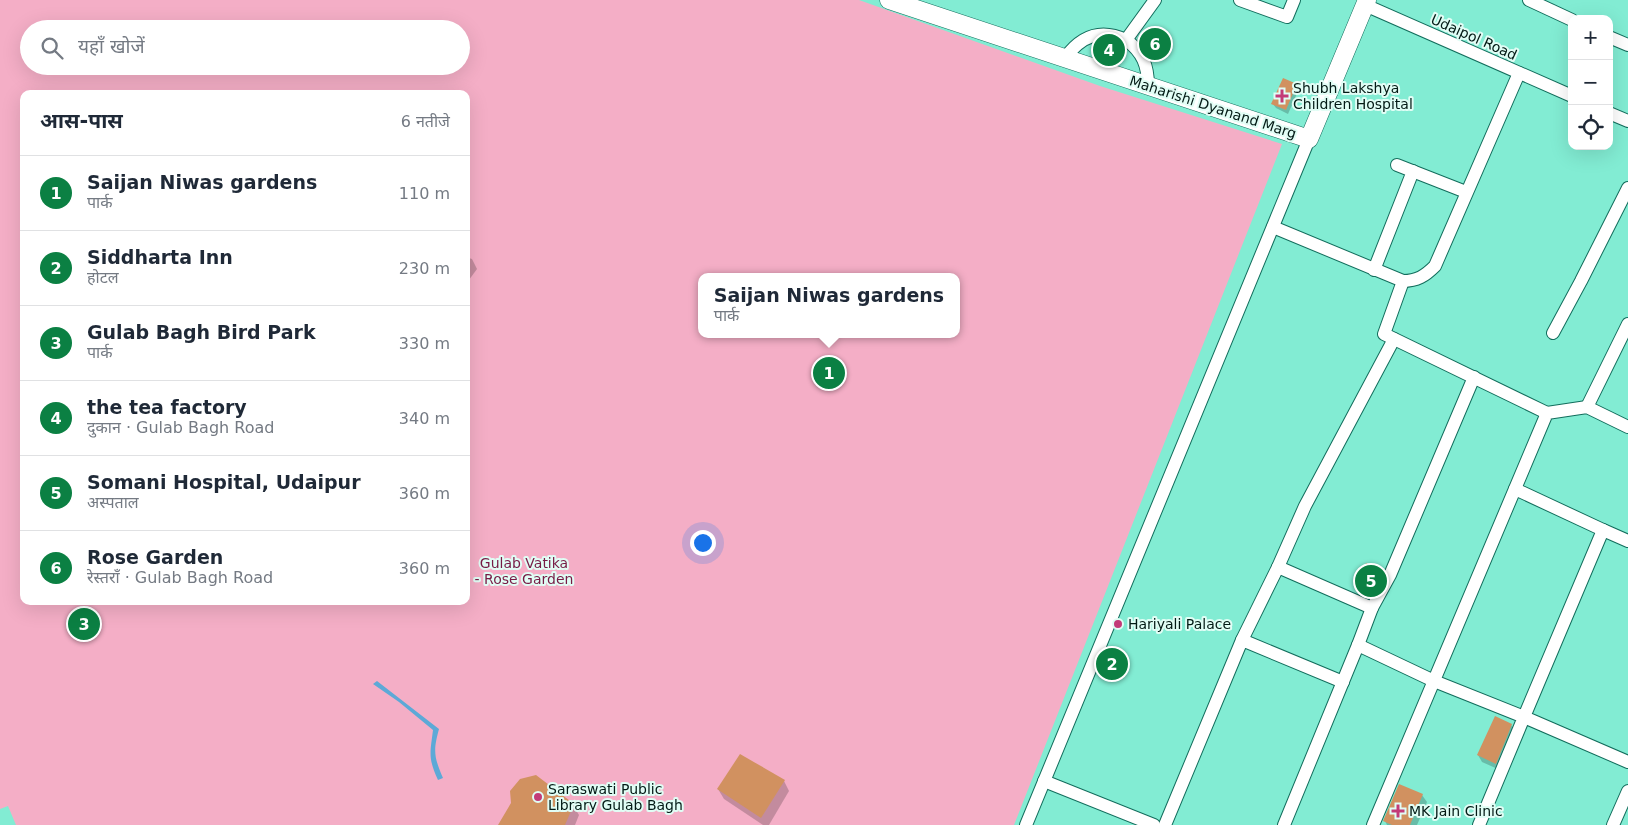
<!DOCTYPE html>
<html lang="hi">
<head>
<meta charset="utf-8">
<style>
	:root { --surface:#fff; --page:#f2f2f3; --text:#1f2937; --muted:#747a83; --line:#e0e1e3; --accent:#0b8043 }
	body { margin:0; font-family:"DejaVu Sans","Noto Sans Devanagari",sans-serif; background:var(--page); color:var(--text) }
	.controls { position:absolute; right:15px; top:15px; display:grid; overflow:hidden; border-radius:10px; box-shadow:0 5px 20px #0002 }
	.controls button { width:45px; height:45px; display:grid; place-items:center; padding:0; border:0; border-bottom:1px solid var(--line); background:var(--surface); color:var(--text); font:25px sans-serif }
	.you { position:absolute; left:702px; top:542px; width:18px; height:18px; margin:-12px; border:4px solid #fff; border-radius:50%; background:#1a73e8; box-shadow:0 0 0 8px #1a73e833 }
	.badge { display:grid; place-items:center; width:32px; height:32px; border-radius:50%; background:var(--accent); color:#fff; font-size:16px; font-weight:700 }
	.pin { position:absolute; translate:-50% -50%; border:2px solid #fff; box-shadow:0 1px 5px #0006 }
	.popup { position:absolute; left:698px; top:273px; width:262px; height:65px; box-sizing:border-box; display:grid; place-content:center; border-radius:10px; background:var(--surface); filter:drop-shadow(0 1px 4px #0005); font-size:16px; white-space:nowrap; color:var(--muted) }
	.popup b { font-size:19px; color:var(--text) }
	.popup::after { content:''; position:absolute; left:50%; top:100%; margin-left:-10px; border:10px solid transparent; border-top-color:var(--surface) }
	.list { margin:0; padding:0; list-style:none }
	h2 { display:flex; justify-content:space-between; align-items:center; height:65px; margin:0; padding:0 20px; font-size:21px }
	h2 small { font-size:16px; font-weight:400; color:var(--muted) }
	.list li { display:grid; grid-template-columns:32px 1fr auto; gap:15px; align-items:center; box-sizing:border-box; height:75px; padding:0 20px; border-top:1px solid var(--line) }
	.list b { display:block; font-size:19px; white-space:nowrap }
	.list p { margin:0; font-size:16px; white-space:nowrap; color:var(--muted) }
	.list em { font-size:16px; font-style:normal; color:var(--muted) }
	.icon { flex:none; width:28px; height:28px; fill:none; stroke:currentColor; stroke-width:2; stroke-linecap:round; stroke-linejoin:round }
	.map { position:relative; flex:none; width:1628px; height:825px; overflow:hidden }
	.search { position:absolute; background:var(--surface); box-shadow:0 5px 20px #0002; left:20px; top:20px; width:450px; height:55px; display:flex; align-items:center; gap:12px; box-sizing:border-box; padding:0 18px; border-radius:28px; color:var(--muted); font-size:19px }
	.panel { position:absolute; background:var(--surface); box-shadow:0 5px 20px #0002; left:20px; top:90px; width:450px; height:515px; border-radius:10px }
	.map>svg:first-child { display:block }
	.green { fill:#f4aec6; fill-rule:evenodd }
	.water { fill:#5da9d7 }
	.shadow { fill:#0003 }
	.building { fill:#d19160 }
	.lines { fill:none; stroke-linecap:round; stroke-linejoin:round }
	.street-casing { stroke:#126d5c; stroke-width:14 }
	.secondary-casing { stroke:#126d5c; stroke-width:19 }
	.street { stroke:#fff; stroke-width:12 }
	.secondary { stroke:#fff; stroke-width:18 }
	.poi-dot { fill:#c33b78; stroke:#e1fdf5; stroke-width:2 }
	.labels { text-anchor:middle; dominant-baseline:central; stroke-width:4; stroke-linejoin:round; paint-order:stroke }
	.street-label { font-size:14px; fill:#031a15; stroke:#e1fdf5 }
	.poi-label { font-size:14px; fill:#031a15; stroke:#e1fdf5; text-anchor:start }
	.park-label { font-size:14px; fill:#771b45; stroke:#e1fdf5 }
</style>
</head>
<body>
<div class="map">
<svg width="1628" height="825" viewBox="0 0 1628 825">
	<rect width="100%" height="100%" fill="#82ecd3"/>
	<path class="green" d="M 0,0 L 859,0 L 1100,86 L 1282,144 L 1014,825 L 16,825 L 8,806 L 0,809 ZM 29,29 L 461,29 L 461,66 L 29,66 ZM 24,94 L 466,94 L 466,601 L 24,601 ZM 702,277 L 956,277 L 956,334 L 702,334 Z"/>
	<path class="water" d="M 377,681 L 439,729 C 433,751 434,757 443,778 L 438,780 C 428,758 430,754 433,730 L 399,702 L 373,684 Z"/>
	<g class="shadow">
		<polygon points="1296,85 1299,89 1288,114 1276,108 1273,104"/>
		<polygon points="466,257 472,259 477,269 466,284"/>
		<polygon points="1383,571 1385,575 1374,597 1360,591 1357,587"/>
		<polygon points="1511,725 1516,732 1500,770 1482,762 1478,755"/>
		<polygon points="784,781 789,791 769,825 763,825 724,799 718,789"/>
		<polygon points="1422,795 1427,802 1417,825 1387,825 1385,821"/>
		<polygon points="573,805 579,815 575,825 500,825"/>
	</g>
	<g class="building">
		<polygon points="1283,78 1297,84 1286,110 1271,104"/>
		<polygon points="1366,563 1383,570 1371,593 1356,587"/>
		<polygon points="1495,716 1512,724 1496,764 1477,755"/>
		<polygon points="740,754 785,780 761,818 717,789"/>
		<polygon points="536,775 574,804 565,825 498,825 511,803 510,791 520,779"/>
		<polygon points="1399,784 1423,794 1410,825 1392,825 1383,821"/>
	</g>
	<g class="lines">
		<defs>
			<g id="street">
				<polyline points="1240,0 1287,17 1294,0"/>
				<polyline points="1529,0 1572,20"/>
				<polyline points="1365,5 1572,96"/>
				<polyline points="1609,37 1628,45"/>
				<path d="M 1126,40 C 1143,52 1148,66 1148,86"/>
				<path d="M 1065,58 C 1081,36 1100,28 1126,40 L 1155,0"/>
				<polyline points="1609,113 1628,121"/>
				<polyline points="1397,165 1466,192"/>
				<polyline points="1273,227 1403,281 1384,334 1547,413"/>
				<polyline points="1374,270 1413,171"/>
				<path d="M 1403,281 C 1417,281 1425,276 1435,266 L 1519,73"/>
				<polyline points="1553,333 1581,281 1628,188"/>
				<polyline points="1587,407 1628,324"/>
				<polyline points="1515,489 1603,530"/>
				<polyline points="1628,541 1603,530 1524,717 1628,762"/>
				<polyline points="1278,567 1372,608"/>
				<polyline points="1242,640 1278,567 1305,506 1394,339"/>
				<polyline points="1358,645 1372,608 1390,575 1474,377"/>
				<polyline points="1044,781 1154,825"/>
				<polyline points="1026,825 1309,139"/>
				<polyline points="1165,825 1242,640 1343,682"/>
				<polyline points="1284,825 1358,645 1434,681 1524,717 1479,825"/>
				<polyline points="1373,825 1547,413 1587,407 1628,427"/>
				<polyline points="1613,825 1628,791"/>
			</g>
			<polyline id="secondary" points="889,0 1309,139 1367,0"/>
		</defs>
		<use href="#street" class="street-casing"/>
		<use href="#secondary" class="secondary-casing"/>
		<use href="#street" class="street"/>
		<use href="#secondary" class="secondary"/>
	</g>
	<g class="poi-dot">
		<path d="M1279.5 88.5h5v5h5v5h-5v5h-5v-5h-5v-5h5z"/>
		<circle cx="1118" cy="624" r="5"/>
		<circle cx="538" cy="797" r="5"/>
		<path d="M1395.5 803.5h5v5h5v5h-5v5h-5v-5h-5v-5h5z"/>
	</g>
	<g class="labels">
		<g class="street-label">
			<text transform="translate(1474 37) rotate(24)">Udaipol Road</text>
			<text transform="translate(1213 107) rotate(18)">Maharishi Dyanand Marg</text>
		</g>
		<g class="poi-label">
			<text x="1293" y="88">Shubh Lakshya<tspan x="1293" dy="16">Children Hospital</tspan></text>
			<text x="1128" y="624">Hariyali Palace</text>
			<text x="548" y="789">Saraswati Public<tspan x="548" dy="16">Library Gulab Bagh</tspan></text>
			<text x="1409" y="811">MK Jain Clinic</text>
		</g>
		<g class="park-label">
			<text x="524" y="563">Gulab Vatika<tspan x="524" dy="16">- Rose Garden</tspan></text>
		</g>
	</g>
</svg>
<div class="controls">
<button>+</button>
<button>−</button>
<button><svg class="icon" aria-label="locate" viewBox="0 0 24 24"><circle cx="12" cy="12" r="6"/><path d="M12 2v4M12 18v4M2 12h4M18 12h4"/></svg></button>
</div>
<div class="you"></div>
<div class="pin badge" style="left:829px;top:373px">1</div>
<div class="popup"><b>Saijan Niwas gardens</b>पार्क</div>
<div class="pin badge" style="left:1112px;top:664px">2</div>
<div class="pin badge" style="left:84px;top:624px">3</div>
<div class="pin badge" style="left:1109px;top:50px">4</div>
<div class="pin badge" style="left:1371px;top:581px">5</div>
<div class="pin badge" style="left:1155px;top:44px">6</div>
<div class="search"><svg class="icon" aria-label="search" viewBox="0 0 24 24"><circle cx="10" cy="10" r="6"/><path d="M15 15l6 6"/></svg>यहाँ खोजें</div>
<section class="panel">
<h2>आस-पास<small>6 नतीजे</small></h2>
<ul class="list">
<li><span class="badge">1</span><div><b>Saijan Niwas gardens</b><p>पार्क</p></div><em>110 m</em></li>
<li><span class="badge">2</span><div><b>Siddharta Inn</b><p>होटल</p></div><em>230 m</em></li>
<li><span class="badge">3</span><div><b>Gulab Bagh Bird Park</b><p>पार्क</p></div><em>330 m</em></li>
<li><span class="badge">4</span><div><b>the tea factory</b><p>दुकान · Gulab Bagh Road</p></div><em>340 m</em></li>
<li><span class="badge">5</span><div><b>Somani Hospital, Udaipur</b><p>अस्पताल</p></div><em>360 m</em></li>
<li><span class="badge">6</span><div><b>Rose Garden</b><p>रेस्तराँ · Gulab Bagh Road</p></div><em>360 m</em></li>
</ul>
</section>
</div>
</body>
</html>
